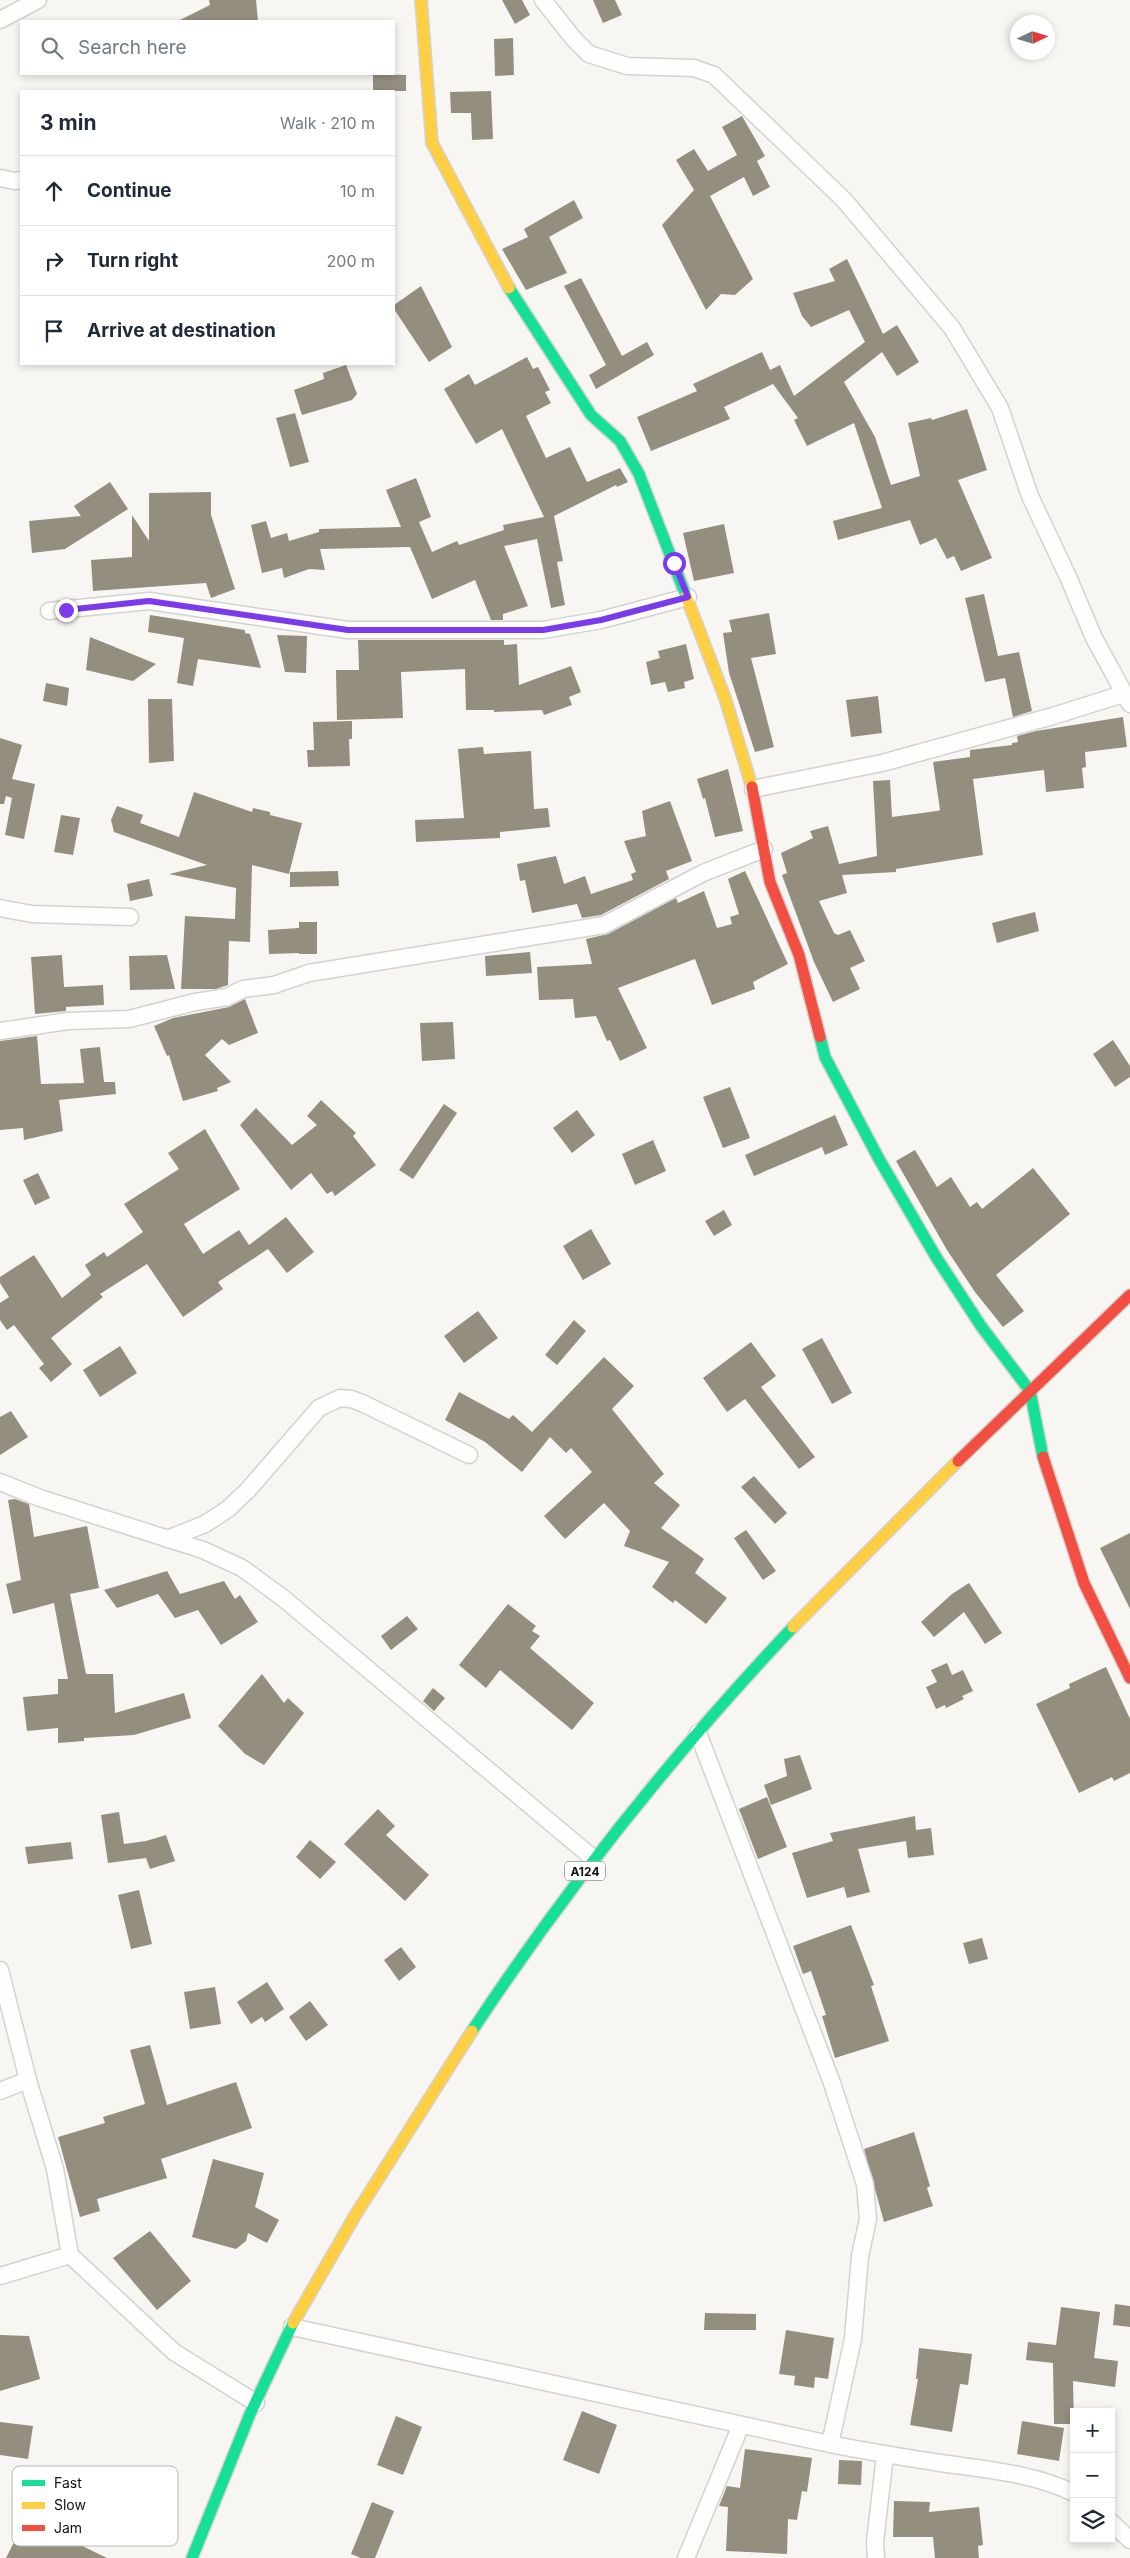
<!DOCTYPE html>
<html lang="en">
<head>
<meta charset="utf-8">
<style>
	:root { --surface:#fff; --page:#f2f2f3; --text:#1f2937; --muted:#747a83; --line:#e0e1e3 }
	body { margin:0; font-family:Inter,sans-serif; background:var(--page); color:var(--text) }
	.controls { position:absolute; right:15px; bottom:15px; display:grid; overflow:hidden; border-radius:0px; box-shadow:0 2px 8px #0003 }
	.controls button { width:45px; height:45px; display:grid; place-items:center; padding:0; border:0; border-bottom:1px solid var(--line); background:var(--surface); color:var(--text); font:25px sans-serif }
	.compass { position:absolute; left:1010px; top:15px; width:45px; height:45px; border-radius:50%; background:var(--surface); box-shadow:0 2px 8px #0003; rotate:86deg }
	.stop { position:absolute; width:15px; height:15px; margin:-11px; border:4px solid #7c3aed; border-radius:50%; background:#fff }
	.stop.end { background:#7c3aed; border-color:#fff; box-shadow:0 1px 5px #0008 }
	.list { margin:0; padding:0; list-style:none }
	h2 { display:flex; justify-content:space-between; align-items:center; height:65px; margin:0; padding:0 20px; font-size:21px }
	h2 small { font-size:16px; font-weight:400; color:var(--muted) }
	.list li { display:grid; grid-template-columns:32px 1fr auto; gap:15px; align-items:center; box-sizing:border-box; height:70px; padding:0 20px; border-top:1px solid var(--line) }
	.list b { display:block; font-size:19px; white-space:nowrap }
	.list em { font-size:16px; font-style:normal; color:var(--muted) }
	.icon { flex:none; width:28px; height:28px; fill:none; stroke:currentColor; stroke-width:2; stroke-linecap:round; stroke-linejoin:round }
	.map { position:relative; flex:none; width:1130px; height:2558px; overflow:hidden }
	.search { position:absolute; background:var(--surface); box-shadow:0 2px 8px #0003; left:20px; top:20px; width:375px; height:55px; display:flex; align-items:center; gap:12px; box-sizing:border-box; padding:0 18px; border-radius:0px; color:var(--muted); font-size:19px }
	.panel { position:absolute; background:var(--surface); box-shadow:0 2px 8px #0003; left:20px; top:90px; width:375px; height:275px; border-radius:0px }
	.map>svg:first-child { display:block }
	.building { fill:#948e7f }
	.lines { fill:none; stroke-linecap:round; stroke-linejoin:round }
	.street-casing { stroke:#d3d2d0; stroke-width:19 }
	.fast-casing { stroke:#d3d2d0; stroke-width:14 }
	.slow-casing { stroke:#d3d2d0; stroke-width:14 }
	.jam-casing { stroke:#d3d2d0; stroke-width:14 }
	.street { stroke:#fefefd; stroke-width:16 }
	.fast { stroke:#16e098; stroke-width:11 }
	.slow { stroke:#ffcf43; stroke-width:11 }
	.jam { stroke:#f24e42; stroke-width:11 }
	.route { stroke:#7c3aed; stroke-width:6 }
	.labels { text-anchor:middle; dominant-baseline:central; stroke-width:5; stroke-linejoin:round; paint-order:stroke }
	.shield { fill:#fff; stroke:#595857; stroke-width:1 }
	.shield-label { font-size:12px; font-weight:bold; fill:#12110f }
	.key { fill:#fff; stroke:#b8b8b7; stroke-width:1 }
	.key-label { font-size:14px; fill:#12110f }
</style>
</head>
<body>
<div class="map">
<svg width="1130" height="2558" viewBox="0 0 1130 2558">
	<rect width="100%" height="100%" fill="#f8f6f3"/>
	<g class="building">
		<polygon points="209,0 256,0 258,21 178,21 210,5"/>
		<polygon points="502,0 522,0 530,15 515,24"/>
		<polygon points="593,0 615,0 622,15 603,23"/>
		<polygon points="513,38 514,75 495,76 494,39"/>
		<polygon points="373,74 406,75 406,91 373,91"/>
		<polygon points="491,91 493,139 472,140 471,113 451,113 450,92"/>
		<polygon points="742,116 765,156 757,161 770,187 753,196 744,177 710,196 753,279 735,295 721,294 706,310 662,225 694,190 676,160 694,149 708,171 737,155 722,127"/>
		<polygon points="574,200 583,218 549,237 567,273 526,290 502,249 528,237 524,229"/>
		<polygon points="847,259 883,334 897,325 919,362 897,376 882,352 844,382 875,437 891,485 920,476 908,423 931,418 932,420 967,409 987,470 958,480 992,558 961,571 954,556 947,559 936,538 920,545 910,520 838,540 833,521 882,508 854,423 807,446 794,420 798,418 773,384 724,407 730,419 651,451 637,417 697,391 693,384 762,352 770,370 780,365 794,396 865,342 849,310 811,327 802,316 793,293 835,281 829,269"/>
		<polygon points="581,278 622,356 647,342 654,355 596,389 589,375 606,365 564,286"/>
		<polygon points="421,286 452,347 429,362 394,309 394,305"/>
		<polygon points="527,357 533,369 538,367 550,390 545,392 551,403 526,416 546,458 570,447 587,482 620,468 628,482 617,487 616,485 554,516 563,561 557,562 565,605 551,608 537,539 504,546 528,606 503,614 503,620 491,620 475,580 432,599 410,547 320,549 325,570 309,569 284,578 282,568 262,573 251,525 266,521 271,538 287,533 289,541 319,532 319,529 401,527 386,490 416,478 431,517 419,522 432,552 457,541 459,545 504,530 503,525 544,517 502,429 476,444 444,389 469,374 475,385"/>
		<polygon points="346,365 357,394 352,400 302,415 294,390 324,379 323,373"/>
		<polygon points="295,413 309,462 290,467 276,418"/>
		<polygon points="110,482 128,509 65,549 32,553 29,521 81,516 74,506"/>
		<polygon points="211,492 211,515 235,589 211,598 206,583 93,591 91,560 132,557 132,515 149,541 149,493"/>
		<polygon points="724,524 734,573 694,581 683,533"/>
		<polygon points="984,594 998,656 1019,652 1032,711 1013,717 1005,678 985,682 965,598"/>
		<polygon points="769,613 776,654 751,658 774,747 755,752 729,673 723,633 732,632 729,620"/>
		<polygon points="150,615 245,630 245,633 250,634 261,668 198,659 193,686 177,683 184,638 148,632"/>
		<polygon points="277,635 307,636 306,673 285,672"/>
		<polygon points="90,637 110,645 156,664 133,681 86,670"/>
		<polygon points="358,640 504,640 504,645 517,644 519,685 571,666 581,692 569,697 572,705 544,715 542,710 494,712 494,710 466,710 465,669 401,672 403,718 337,720 336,670 359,670"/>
		<polygon points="686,644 694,679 684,682 685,688 668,692 665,682 651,685 646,662 660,658 658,651"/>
		<polygon points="46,683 69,688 67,706 43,701"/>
		<polygon points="878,696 882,733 851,737 846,700"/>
		<polygon points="148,699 172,699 174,761 149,763"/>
		<polygon points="1123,717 1127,747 1085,752 1086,767 1082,768 1084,788 1046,792 1044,770 973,779 983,855 896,869 896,872 842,875 847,893 819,901 834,933 838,935 850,930 865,961 850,968 860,989 833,1002 814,962 783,878 782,875 787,873 781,853 813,838 810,831 828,826 839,864 877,856 873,781 890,780 892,817 937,811 940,810 933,762 970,757 970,750 1012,745 1012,743 1018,742 1017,736 1036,731"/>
		<polygon points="352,721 352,739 349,739 350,766 308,767 307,750 314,750 313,722"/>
		<polygon points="0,738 22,745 12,779 35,784 24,839 5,835 12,798 6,796 4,804 0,804"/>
		<polygon points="483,747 484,754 531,751 534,809 548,808 550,827 500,832 500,838 416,842 415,820 464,818 458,749"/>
		<polygon points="728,769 743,831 715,837 705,798 703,799 697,779"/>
		<polygon points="194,792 252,812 253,808 270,812 270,815 302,823 289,874 252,865 250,942 229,941 228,985 216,989 181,989 185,916 235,919 236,888 169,874 207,865 114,832 111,820 117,806 143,815 140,823 179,837"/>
		<polygon points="670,801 692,861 666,871 669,879 601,915 582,918 577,904 532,913 525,880 520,881 517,864 556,856 564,884 585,876 591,894 633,880 631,874 636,872 624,841 646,836 642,811"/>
		<polygon points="61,815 80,818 73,855 54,852"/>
		<polygon points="338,871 339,886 290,887 290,872"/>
		<polygon points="745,871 788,964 753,982 755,989 712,1005 695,959 618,988 647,1048 620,1061 610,1040 607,1041 596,1016 575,1018 573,999 539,1000 537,967 592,964 586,939 608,934 676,898 678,903 704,891 717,928 732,924 730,917 739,914 728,879"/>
		<polygon points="149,879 153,896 130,901 127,884"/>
		<polygon points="1035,912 1039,931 997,943 992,923"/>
		<polygon points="299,922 317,922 317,954 299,954 299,953 269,954 268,930 299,928"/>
		<polygon points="530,952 532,973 486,976 485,956"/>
		<polygon points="62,955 64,987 103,985 104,1005 66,1007 66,1011 35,1014 31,957"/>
		<polygon points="167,955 175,989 130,990 129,956"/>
		<polygon points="245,999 258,1033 229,1045 222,1039 205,1055 231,1082 217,1088 218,1091 183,1101 169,1055 167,1056 154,1026 173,1018 229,1007"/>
		<polygon points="453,1022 455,1059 422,1061 420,1023"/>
		<polygon points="37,1036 41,1084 84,1083 80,1049 100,1047 104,1082 115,1082 116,1094 59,1100 63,1131 24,1140 23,1128 0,1130 0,1041"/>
		<polygon points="1113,1040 1130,1066 1130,1077 1115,1087 1093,1054"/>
		<polygon points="730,1087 750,1138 723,1148 703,1097"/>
		<polygon points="321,1100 356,1133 353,1136 376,1165 335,1196 332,1191 327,1194 311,1173 291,1190 240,1125 256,1108 292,1145 317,1125 307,1116"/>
		<polygon points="444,1104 457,1113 413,1179 399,1170"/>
		<polygon points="577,1110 595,1135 572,1153 553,1128"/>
		<polygon points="835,1115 848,1145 825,1155 822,1147 754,1176 745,1155"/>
		<polygon points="205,1129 240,1189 184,1224 203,1254 239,1230 249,1245 286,1217 314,1252 287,1273 268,1249 218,1282 223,1289 183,1317 147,1264 100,1294 103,1297 51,1338 72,1364 51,1382 39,1368 44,1364 14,1325 7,1330 0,1320 0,1303 9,1297 0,1283 0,1277 34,1255 62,1298 91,1275 85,1265 104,1252 107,1257 143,1232 124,1204 179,1169 168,1153"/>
		<polygon points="653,1140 666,1171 635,1185 622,1154"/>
		<polygon points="915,1150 937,1187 951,1177 970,1207 977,1202 982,1209 1033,1168 1070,1214 996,1275 1024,1311 1003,1327 975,1292 947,1250 896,1161"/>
		<polygon points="38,1173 50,1198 35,1205 23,1180"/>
		<polygon points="724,1210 732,1225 714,1236 705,1221"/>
		<polygon points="591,1229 611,1264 583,1280 563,1246"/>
		<polygon points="478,1311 498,1338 464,1363 444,1336"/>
		<polygon points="574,1320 586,1331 557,1365 545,1355"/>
		<polygon points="822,1338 852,1393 832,1404 802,1349"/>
		<polygon points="751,1342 776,1376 761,1387 815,1457 799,1469 745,1399 727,1412 703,1378"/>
		<polygon points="120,1346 137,1373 100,1397 83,1370"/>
		<polygon points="604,1357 634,1386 612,1409 664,1474 654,1483 680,1505 661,1528 704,1559 695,1573 727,1598 706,1624 675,1600 673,1603 652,1587 669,1562 624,1546 630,1531 604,1503 565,1539 544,1516 592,1472 571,1448 566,1453 550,1437 522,1472 485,1442 445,1420 459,1392 509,1419 513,1415 532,1432"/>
		<polygon points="11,1411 28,1437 0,1455 0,1417"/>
		<polygon points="754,1476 787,1513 775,1524 741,1487"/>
		<polygon points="15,1499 29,1504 34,1537 87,1526 99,1588 70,1594 86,1674 113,1674 115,1713 184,1693 191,1718 134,1735 84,1738 84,1741 58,1743 58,1728 27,1731 23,1697 58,1694 58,1679 68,1679 54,1603 13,1614 6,1584 21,1580 8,1500"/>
		<polygon points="746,1530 776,1571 763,1580 734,1538"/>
		<polygon points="1130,1533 1130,1609 1100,1548"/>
		<polygon points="167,1571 180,1594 224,1581 235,1599 240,1595 258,1622 221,1645 198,1610 175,1618 158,1594 117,1608 104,1590"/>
		<polygon points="969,1583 1002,1633 985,1644 964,1612 934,1637 921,1622 952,1594"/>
		<polygon points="508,1604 536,1626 532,1631 540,1636 530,1648 594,1703 572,1730 500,1670 486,1688 459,1665"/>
		<polygon points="407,1616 418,1629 391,1650 381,1636"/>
		<polygon points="947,1663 952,1675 963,1670 973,1691 962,1696 964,1699 946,1708 945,1705 936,1709 926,1687 937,1682 931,1670"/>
		<polygon points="1106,1667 1130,1719 1130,1773 1114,1781 1112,1777 1079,1793 1036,1704 1070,1688 1069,1684"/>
		<polygon points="262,1674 284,1703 288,1698 304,1713 264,1765 245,1754 218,1726"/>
		<polygon points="433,1688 445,1698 434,1711 423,1701"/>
		<polygon points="800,1755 812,1789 771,1805 764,1785 787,1776 784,1759"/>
		<polygon points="767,1797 787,1847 758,1859 739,1809"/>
		<polygon points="378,1809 395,1826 386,1835 429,1875 405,1901 344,1844"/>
		<polygon points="119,1812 124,1844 146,1841 166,1835 175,1861 150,1869 146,1858 108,1863 101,1815"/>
		<polygon points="915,1816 916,1830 931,1828 934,1855 908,1858 906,1841 858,1849 870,1892 847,1898 844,1887 807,1898 792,1853 833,1841 830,1833"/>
		<polygon points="310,1840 336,1862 320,1879 296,1857"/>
		<polygon points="71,1842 73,1859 28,1864 25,1847"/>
		<polygon points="139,1890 152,1944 131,1949 118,1895"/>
		<polygon points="851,1925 874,1985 871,1986 889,2041 835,2058 822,2016 826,2015 811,1971 803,1974 793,1946"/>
		<polygon points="982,1938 988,1959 969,1964 963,1943"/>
		<polygon points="401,1947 416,1967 399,1981 384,1960"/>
		<polygon points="267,1982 284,2009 265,2022 262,2017 251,2024 237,2002"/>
		<polygon points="215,1987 221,2024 190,2029 184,1992"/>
		<polygon points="310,2001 328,2025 306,2041 289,2017"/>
		<polygon points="150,2045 167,2105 236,2082 252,2128 161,2159 167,2178 97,2199 100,2211 80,2217 58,2137 105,2123 103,2117 145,2104 130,2050"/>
		<polygon points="914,2132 930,2186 927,2188 933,2206 884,2222 864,2149"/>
		<polygon points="213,2159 264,2173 255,2207 279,2220 267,2243 248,2233 246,2241 236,2249 192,2237"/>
		<polygon points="150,2231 191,2281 157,2310 113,2258"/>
		<polygon points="1115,2304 1130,2306 1130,2327 1113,2325"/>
		<polygon points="1061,2307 1100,2312 1094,2358 1118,2361 1115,2387 1073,2381 1074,2424 1054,2424 1053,2363 1026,2360 1028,2342 1056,2345"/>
		<polygon points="705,2313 756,2314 756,2330 704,2330"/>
		<polygon points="786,2330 834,2338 828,2379 815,2377 814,2388 794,2385 795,2376 779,2374"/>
		<polygon points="0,2335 29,2336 40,2379 0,2391"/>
		<polygon points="919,2348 972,2354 968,2385 960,2384 952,2432 910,2425 918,2379 916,2379"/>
		<polygon points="582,2411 617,2425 599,2474 563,2460"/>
		<polygon points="396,2416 422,2427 403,2475 377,2465"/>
		<polygon points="1022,2421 1064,2428 1059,2461 1017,2454"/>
		<polygon points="0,2422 33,2426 28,2459 0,2455"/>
		<polygon points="745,2449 812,2458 807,2492 802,2491 797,2520 788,2519 787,2554 726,2551 728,2507 719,2506 727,2486 740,2488"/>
		<polygon points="839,2460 862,2461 861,2485 838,2484"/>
		<polygon points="894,2501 930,2502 929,2512 979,2507 983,2545 978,2546 979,2558 935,2558 933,2537 893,2537"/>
		<polygon points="372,2502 394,2511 375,2558 361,2558 351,2554"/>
		<polygon points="22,2526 56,2543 60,2535 107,2558 6,2558"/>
	</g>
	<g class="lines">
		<defs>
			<g id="street">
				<polyline points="543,0 573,38 589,54 627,66 694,68 714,75 844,200 952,328 1000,408 1030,496 1069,579 1094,638 1130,704"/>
				<polyline points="0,20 38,0"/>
				<polyline points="0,178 15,181 21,180"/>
				<polyline points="49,611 149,601 348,630 543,630 601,620 688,597"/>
				<polyline points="753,789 882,763 1053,716 1123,694"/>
				<polyline points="0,908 32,914 130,917"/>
				<polyline points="0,1031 68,1021 129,1019 195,1002 227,997 243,989 274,985 309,973 604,925 703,873 764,849"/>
				<polyline points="0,1482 40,1498 203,1550 242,1568 283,1598 594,1859"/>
				<polyline points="167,1539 205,1524 228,1509 248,1490 319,1408 340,1398 351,1399 362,1403 469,1455"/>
				<polyline points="0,1970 28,2080 55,2169 70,2255"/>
				<polyline points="0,2091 28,2080"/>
				<polyline points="0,2276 70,2255 174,2352 256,2403"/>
				<polyline points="292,2327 830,2444 853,2339 860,2256 868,2219 865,2184 832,2083 698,1733"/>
				<path d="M 830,2444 C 869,2452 908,2458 947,2464 C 991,2470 1034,2474 1074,2493"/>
				<polyline points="1111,2522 1130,2540"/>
				<polyline points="686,2558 741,2425"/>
				<polyline points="876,2558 875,2542 885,2455"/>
			</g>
			<g id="fast">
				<polyline points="509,288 591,415 620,441 639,474 686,596"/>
				<polyline points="820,1037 825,1057 879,1159 936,1257 981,1326 1030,1391 1043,1457"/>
				<path d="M 472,2031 C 567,1887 675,1752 793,1627"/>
				<polyline points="192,2558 250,2414 293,2323"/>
			</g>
			<g id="slow">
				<polyline points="421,0 432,143 509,288"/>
				<polyline points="686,596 725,698 752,787"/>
				<polyline points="793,1627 958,1461"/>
				<polyline points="293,2323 356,2214 472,2031"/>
			</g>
			<g id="jam">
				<polyline points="752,787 770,882 799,955 820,1037"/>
				<polyline points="1043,1457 1084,1583 1130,1678"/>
				<polyline points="958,1461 1130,1295"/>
			</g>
		</defs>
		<use href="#street" class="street-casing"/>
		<use href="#fast" class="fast-casing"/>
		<use href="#slow" class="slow-casing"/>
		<use href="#jam" class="jam-casing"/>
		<use href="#street" class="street"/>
		<use href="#fast" class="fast"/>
		<use href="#slow" class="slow"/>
		<use href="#jam" class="jam"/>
	</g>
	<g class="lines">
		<polyline class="route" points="66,610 149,601 348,630 543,630 601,620 688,597 674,563"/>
	</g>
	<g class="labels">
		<rect class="shield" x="565" y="1861.5" width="40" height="19" rx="4"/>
		<g class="shield-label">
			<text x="585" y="1871">A124</text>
		</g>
	</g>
	<rect x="12" y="2466" width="166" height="80" rx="8" class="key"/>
	<rect x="22" y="2480" width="23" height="6" fill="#16e098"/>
	<rect x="22" y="2502" width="23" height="7" fill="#ffcf43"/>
	<rect x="22" y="2525" width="23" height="6" fill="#f24e42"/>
	<g class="key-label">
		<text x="54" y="2488">Fast</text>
		<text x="54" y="2510">Slow</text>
		<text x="54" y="2533">Jam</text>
	</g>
</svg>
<div class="controls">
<button>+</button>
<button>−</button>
<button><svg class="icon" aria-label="layers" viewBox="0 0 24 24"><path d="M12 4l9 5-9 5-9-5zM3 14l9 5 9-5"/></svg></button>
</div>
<svg class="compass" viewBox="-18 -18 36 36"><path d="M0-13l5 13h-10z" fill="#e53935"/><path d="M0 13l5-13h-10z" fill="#747a83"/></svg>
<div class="stop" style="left:674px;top:563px"></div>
<div class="stop end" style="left:66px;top:610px"></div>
<div class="search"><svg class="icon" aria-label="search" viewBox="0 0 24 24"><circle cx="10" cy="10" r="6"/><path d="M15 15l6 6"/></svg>Search here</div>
<section class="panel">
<h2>3 min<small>Walk · 210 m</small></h2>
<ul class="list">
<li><svg class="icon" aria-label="ahead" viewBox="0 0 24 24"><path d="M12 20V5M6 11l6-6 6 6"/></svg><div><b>Continue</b></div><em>10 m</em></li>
<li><svg class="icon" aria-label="right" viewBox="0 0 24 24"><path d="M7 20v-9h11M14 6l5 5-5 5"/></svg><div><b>Turn right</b></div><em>200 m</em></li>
<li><svg class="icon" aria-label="arrive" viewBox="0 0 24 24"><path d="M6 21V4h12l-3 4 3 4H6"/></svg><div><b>Arrive at destination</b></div></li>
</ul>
</section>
</div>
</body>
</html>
